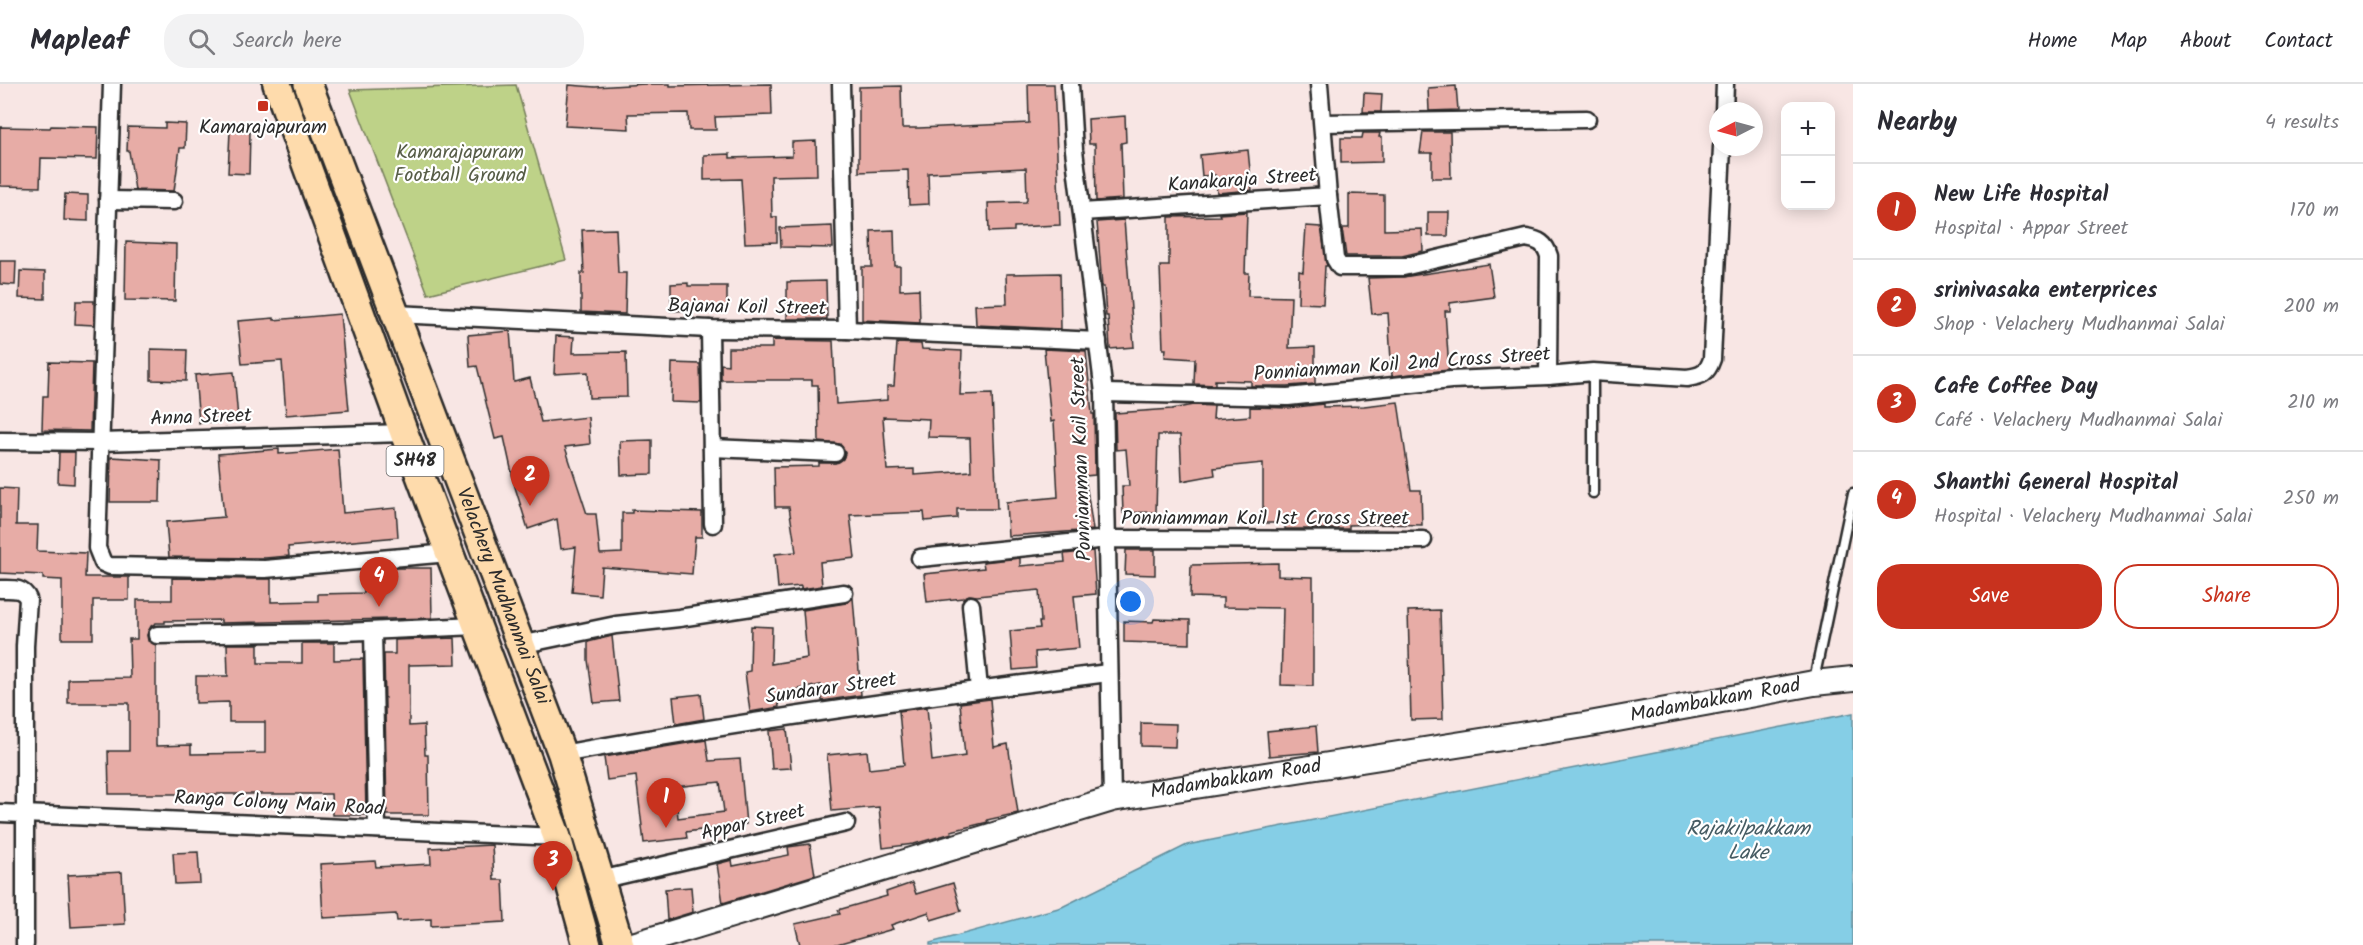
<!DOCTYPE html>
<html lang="en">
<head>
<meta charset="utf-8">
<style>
	:root { --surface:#fff; --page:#f2f2f3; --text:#2b2b33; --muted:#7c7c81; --line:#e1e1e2; --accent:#c8321e }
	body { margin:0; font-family:Kalam,sans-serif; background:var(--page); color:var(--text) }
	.controls { position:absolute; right:18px; top:18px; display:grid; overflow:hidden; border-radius:12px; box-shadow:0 3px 15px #0003 }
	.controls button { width:54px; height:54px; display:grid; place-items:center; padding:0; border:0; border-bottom:2px solid var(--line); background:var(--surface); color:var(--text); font:30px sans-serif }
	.compass { position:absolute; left:1709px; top:18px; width:54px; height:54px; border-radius:50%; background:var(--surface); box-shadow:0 3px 15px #0003; rotate:264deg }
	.you { position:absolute; left:1131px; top:518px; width:21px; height:21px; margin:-15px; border:4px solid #fff; border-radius:50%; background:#1a73e8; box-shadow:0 0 0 9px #1a73e833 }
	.badge { display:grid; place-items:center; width:39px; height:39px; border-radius:50%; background:var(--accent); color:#fff; font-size:20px; font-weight:700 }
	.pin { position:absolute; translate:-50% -50px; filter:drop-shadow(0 2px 3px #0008) }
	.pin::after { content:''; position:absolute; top:32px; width:21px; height:18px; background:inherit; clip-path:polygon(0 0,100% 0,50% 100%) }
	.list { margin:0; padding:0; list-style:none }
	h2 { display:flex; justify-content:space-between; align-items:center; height:78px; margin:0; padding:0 24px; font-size:26px }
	h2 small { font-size:20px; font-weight:400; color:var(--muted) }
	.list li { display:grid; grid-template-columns:39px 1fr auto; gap:18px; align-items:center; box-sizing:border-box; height:96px; padding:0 24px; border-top:2px solid var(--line) }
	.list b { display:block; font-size:22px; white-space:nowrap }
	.list p { margin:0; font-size:20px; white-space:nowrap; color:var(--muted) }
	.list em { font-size:20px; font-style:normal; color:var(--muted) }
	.actions { display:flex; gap:12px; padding:18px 24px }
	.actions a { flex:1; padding:14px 0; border:2px solid var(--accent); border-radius:24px; text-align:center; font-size:21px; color:var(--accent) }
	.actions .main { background:var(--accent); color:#fff }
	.icon { flex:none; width:33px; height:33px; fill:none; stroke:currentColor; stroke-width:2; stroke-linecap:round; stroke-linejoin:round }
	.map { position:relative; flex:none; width:1853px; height:861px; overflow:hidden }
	header { display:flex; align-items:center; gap:36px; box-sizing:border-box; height:84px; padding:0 30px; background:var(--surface); border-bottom:2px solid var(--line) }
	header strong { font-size:28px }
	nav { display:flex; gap:33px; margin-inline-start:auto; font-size:21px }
	.search { width:420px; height:54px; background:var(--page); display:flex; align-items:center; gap:15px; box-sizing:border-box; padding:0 21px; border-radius:24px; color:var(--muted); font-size:22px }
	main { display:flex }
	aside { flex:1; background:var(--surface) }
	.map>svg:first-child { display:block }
	.green { fill:#bed288; stroke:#747e5a; stroke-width:1.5 }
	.water { fill:#85cee6; stroke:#618d9b; stroke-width:1.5 }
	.building { fill:#e7aca6; stroke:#2b2b2b; stroke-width:1.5; fill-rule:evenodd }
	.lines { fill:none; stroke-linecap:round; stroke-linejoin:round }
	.lane-casing { stroke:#2b2b2b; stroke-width:13 }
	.street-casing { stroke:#2b2b2b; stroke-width:21 }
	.secondary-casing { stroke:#2b2b2b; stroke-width:28 }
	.primary-casing { stroke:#2b2b2b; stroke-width:32 }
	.lane { stroke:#fff; stroke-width:8 }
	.street { stroke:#fff; stroke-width:16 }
	.secondary { stroke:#fff; stroke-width:24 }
	.primary { stroke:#fedbac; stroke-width:27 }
	.poi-dot { fill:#c8321e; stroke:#fff; stroke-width:2 }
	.labels { text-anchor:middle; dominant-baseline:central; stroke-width:4.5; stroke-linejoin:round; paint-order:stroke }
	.shield { fill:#fff; stroke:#6b6b6b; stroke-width:1.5 }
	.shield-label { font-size:18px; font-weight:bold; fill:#2b2b2b }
	.poi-label { font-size:20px; fill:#2b2b2b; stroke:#fff }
	.park-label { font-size:20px; fill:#575d47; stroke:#fff }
	.street-label { font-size:20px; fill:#2b2b2b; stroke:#fff }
	.water-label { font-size:21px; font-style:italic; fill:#465c63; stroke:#fff }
</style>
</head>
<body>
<header>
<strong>Mapleaf</strong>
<div class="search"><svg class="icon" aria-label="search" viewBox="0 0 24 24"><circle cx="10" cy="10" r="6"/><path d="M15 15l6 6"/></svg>Search here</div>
<nav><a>Home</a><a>Map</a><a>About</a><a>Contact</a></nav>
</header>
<main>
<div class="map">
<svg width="1853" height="861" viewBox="0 0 1853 861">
	<rect width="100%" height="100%" fill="#f8e6e4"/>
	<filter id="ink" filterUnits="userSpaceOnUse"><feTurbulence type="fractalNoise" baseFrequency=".0167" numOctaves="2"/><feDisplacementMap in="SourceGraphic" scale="12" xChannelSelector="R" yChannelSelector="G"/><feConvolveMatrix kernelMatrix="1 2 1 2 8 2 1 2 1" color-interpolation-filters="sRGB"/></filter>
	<g filter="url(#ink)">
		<polygon class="green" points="516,1 566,176 428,210 350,6"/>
		<polygon class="water" points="1853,629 1853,861 930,861 930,859 1062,823 1187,761"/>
		<g class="building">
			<polygon points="645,0 670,0 670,2 771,0 772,31 715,33 716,46 689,46 688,29 628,30 629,45 565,42 569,1 595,3"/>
			<polygon points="1028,0 1054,0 1060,141 1014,143 1014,147 989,148 988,119 1026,118 1027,115 1026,84 928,89 929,120 909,121 908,86 859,88 859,3 901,2 902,44 919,44 1029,39"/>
			<polygon points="1456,2 1458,26 1429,27 1428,4"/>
			<polygon points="1364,9 1382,10 1381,28 1363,28"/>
			<polygon points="1125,32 1126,58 1121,59 1123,115 1096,117 1095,60 1089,60 1088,35"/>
			<polygon points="165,39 186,40 185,64 180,64 174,107 135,106 129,67 127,67 128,43 165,44"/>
			<polygon points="51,42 98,43 97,75 41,74 40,103 0,102 0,43 50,44"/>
			<polygon points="230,47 250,48 249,90 228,89"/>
			<polygon points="1423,48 1450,48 1451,94 1432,94 1432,69 1420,69"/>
			<polygon points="1363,49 1380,49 1379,53 1382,53 1382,78 1341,79 1341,54 1362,54"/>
			<polygon points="816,57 817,91 771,92 772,133 777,133 777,158 745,159 741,95 704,96 704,71 730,70 730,74 792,72 792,58"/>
			<polygon points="1248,66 1252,106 1217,109 1215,91 1202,92 1200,71"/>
			<polygon points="65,110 88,111 88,137 64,136"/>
			<polygon points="1349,110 1384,111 1384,146 1422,145 1423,167 1402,172 1346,172 1342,144 1349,144"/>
			<polygon points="1247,128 1245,189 1249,189 1248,212 1291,213 1289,264 1315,263 1315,300 1288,302 1251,302 1251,297 1215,296 1215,301 1194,300 1195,275 1165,273 1166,265 1163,265 1160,182 1169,182 1169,133 1220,132 1219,130"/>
			<polygon points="1428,128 1449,128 1448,152 1428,152"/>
			<polygon points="1124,136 1134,263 1110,265 1108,232 1106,232 1104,203 1102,203 1097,138"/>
			<polygon points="832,142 833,164 781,163 780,144"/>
			<polygon points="1306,142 1321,143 1327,182 1325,182 1323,220 1298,219 1299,187 1303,188"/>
			<polygon points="616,145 618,189 626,189 625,230 581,228 581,189 584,189 582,146"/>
			<polygon points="894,146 895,182 900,182 900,206 919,205 920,239 862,236 862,183 872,183 871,147"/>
			<polygon points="126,158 176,160 175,217 125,216"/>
			<polygon points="0,177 16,177 15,201 0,200"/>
			<polygon points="1489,180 1494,213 1450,219 1450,227 1445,227 1449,286 1392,292 1388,229 1372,230 1368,194 1403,193"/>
			<polygon points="20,187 45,188 45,215 19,214"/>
			<polygon points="1060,189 1061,245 976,241 975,221 1007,220 1006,190"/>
			<polygon points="826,197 827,235 787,235 787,198"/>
			<polygon points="688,199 688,202 727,202 727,225 671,227 671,200"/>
			<polygon points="76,217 94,217 94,241 75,240"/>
			<polygon points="340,230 349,326 286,331 282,277 242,280 238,237 274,234 274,236"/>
			<polygon points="510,247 514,298 530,294 541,338 588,333 590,360 565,363 587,430 596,430 600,470 622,469 622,429 632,429 632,426 702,428 702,453 695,453 692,490 602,483 600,511 572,508 576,463 561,465 557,435 528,445 515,403 504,353 495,355 477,282 470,283 468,251"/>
			<polygon points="556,252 574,253 573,269 626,268 627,313 589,314 588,288 554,290"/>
			<path d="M 772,256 L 833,257 L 836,320 L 887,316 L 887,302 L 894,302 L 897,259 L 921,260 L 922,265 L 962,267 L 960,311 L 992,310 L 997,425 L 957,425 L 957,434 L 925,437 L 924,428 L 850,431 L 855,474 L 820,478 L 822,502 L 801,505 L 801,502 L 778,504 L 775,470 L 796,468 L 789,423 L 775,423 L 774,383 L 819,382 L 819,379 L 835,379 L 843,375 L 845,369 L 840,360 L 819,358 L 818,301 L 812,301 L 812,296 L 721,296 L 721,280 L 728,281 L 728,264 L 772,264 ZM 883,333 L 929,335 L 928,353 L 970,354 L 971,387 L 914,391 L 914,385 L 887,386 Z"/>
			<polygon points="151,265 187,266 186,297 151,296"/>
			<polygon points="1044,265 1086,267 1092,330 1094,330 1095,391 1085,392 1093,446 1008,452 1006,418 1058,413 1054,337 1051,338"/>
			<polygon points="49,278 92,279 90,347 42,346 43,312 48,312"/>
			<polygon points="672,279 700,280 701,319 671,318"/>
			<polygon points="234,288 238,335 199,339 195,291"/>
			<polygon points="1398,318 1411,406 1421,406 1422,441 1382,440 1349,441 1349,445 1285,445 1285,439 1263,439 1263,379 1214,384 1215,391 1182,397 1180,351 1158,351 1156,428 1123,429 1122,402 1129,402 1126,365 1116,366 1115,329 1172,325 1193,321 1214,322 1213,335 1250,332 1250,323 1288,324 1323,320 1323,323 1364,322"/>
			<polygon points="652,356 652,390 621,391 620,357"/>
			<polygon points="279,365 279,370 338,365 343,429 396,424 398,453 288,463 289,472 265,474 169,473 166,438 224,433 218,370"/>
			<polygon points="59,368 75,368 74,400 58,399"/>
			<polygon points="111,373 161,376 160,418 110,418"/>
			<polygon points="0,404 17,405 16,441 38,441 37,467 86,469 85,493 129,493 129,516 93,516 93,555 62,555 62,496 43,495 43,491 0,489"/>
			<polygon points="1126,466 1155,466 1155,491 1125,490"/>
			<polygon points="1093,467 1096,510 1074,512 1079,564 1035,568 1036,584 1013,586 1010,547 1040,544 1039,538 1041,538 1039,506 977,512 969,511 963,514 927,518 924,490 984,484 983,478 1020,474 1020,482 1065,478 1064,470"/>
			<polygon points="1278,479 1278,492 1313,493 1313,602 1281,601 1283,524 1223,523 1223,514 1190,513 1191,481"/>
			<polygon points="398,484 431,484 432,534 221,539 221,536 165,537 165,539 156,539 151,542 147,551 148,557 156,561 156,662 191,661 191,670 265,669 265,638 229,638 229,618 196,619 196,592 228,592 227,560 258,560 258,579 302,579 302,559 334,559 334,576 363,575 366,731 332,731 331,710 109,710 108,667 129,667 129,619 68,619 68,595 130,594 129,555 137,555 137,516 172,516 172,494 271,495 271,518 318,517 318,510 364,509 364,487"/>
			<polygon points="853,514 861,611 822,617 821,601 777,609 779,623 750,628 745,588 750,587 751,542 772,543 771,580 807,574 803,526 846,519"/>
			<polygon points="1440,526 1443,635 1411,636 1408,527"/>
			<polygon points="1154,535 1190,536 1190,560 1124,558 1124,537 1153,538"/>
			<polygon points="612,552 619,617 594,619 588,576 588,558"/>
			<polygon points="455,554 456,580 409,581 409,642 424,641 425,671 428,671 429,731 387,731 384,570 395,570 395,556"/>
			<polygon points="701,610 704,635 676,640 673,613"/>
			<polygon points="990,615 994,663 1008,660 1018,729 987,736 988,738 951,747 952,749 914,760 883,764 879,723 832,727 827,671 867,667 869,685 904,681 899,627 927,623 932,677 965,672 960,619"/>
			<polygon points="1141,639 1176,640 1175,663 1141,662"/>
			<polygon points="1316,642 1318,668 1269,672 1267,647"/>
			<polygon points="787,645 791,684 772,685 769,647"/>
			<path d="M 706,656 L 709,677 L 740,675 L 746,740 L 686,748 L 687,754 L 644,759 L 636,692 L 607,696 L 604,673 ZM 720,698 L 724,728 L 678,734 L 675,703 Z"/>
			<polygon points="810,760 815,791 723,819 717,780 732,776 733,782 789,771 788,763"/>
			<polygon points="492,761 494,796 503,796 505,838 431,842 431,835 397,837 396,830 323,834 320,780 375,777 376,783 431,780 430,764"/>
			<polygon points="198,768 200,799 175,800 173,769"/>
			<polygon points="122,788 125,840 71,843 68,791"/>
			<polygon points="912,799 916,810 953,799 961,827 931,836 929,828 891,841 893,845 837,861 800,861 795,840 840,830 838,826 887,812 886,808"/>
			<polygon points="691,803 693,828 667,836 665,805"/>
		</g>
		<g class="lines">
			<defs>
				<g id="lane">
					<polyline points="1593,409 1593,288"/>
					<polyline points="1814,596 1853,409"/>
				</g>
				<g id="street">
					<polyline points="112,0 97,464 103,479 110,482 265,485 449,469"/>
					<polyline points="841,0 847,246"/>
					<polyline points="1070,0 1074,66 1104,309 1112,715"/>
					<polyline points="1724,27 1725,0"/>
					<polyline points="1323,39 1587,35"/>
					<path d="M 1328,112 L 1335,175 L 1340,183 L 1403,183 L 1526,154 C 1539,156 1545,159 1549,172 L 1548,292"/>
					<polyline points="108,116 174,117"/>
					<polyline points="1082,128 1328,112 1319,0"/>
					<polyline points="395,230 710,245 847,246 1098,257"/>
					<polyline points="710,245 713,440"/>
					<path d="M 1104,309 L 1288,313 L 1451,296 L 1548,292 L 1593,288 L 1687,294 C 1701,292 1707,290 1712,275 L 1722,63"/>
					<polyline points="0,357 101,358 404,349"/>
					<polyline points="712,364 835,369"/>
					<polyline points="920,474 1108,455 1423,456"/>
					<path d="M 0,505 C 12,505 23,503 28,515 L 25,562 L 25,861"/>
					<polyline points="971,521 979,605"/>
					<polyline points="373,547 377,745"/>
					<polyline points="157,551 344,548 477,542"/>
					<polyline points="520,561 616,541 679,534 844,509"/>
					<path d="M 562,670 C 743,637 925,612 1108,589"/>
					<polyline points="0,729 557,753"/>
					<polyline points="600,796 846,739"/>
				</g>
				<g id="secondary">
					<path id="s1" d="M 633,861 L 1112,715 L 1584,641 L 1814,599 L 1853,595"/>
				</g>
				<g id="primary">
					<polyline points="277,0 404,349 557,753 587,861"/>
					<path id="s2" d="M 308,0 L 562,670 L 620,861"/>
				</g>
			</defs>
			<use href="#lane" class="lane-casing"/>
			<use href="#street" class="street-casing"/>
			<use href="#secondary" class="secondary-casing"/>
			<use href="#primary" class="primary-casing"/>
			<use href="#lane" class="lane"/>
			<use href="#street" class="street"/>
			<use href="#secondary" class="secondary"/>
			<use href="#primary" class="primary"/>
		</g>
	</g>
	<rect class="poi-dot" x="257" y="16" width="12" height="12" rx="3"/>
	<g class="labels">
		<rect class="shield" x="386.5" y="362" width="57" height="30" rx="4.5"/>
		<g class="shield-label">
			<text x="415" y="377">SH48</text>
		</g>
		<g class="poi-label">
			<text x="263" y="44">Kamarajapuram</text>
		</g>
		<g class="park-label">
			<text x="460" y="69">Kamarajapuram<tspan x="460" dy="23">Football Ground</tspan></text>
		</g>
		<g class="street-label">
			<text transform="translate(1242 97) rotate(-4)">Kanakaraja Street</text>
			<text transform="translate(747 224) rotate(1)">Bajanai Koil Street</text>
			<text transform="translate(1402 281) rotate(-4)">Ponniamman Koil 2nd Cross Street</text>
			<text transform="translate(201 334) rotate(-2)">Anna Street</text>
			<text transform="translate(1082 375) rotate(-92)">Ponniamman Koil Street</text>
			<text x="1265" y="435">Ponniamman Koil 1st Cross Street</text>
			<text stroke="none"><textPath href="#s2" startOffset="548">Velachery Mudhanmai Salai</textPath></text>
			<text transform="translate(831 605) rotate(-8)">Sundarar Street</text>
			<text stroke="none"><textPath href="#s1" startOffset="1112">Madambakkam Road</textPath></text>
			<text stroke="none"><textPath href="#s1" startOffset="626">Madambakkam Road</textPath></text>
			<text transform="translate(279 720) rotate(3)">Ranga Colony Main Road</text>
			<text transform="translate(753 739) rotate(-13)">Appar Street</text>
		</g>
		<g class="water-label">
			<text x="1748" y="745">Rajakilpakkam<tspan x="1748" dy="24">Lake</tspan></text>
		</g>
	</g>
</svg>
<div class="controls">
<button>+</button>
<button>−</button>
</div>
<svg class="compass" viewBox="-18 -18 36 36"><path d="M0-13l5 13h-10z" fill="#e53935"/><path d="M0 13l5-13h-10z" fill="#7c7c81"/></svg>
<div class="you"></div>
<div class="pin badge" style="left:666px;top:744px">1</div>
<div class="pin badge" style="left:530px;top:422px">2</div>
<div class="pin badge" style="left:553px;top:807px">3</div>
<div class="pin badge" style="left:379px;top:523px">4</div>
</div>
<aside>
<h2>Nearby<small>4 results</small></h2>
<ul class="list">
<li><span class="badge">1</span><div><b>New Life Hospital</b><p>Hospital · Appar Street</p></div><em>170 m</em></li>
<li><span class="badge">2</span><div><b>srinivasaka enterprices</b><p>Shop · Velachery Mudhanmai Salai</p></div><em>200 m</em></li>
<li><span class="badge">3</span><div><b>Cafe Coffee Day</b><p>Café · Velachery Mudhanmai Salai</p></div><em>210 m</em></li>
<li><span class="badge">4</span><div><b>Shanthi General Hospital</b><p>Hospital · Velachery Mudhanmai Salai</p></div><em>250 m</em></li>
</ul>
<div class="actions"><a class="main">Save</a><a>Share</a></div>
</aside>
</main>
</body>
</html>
